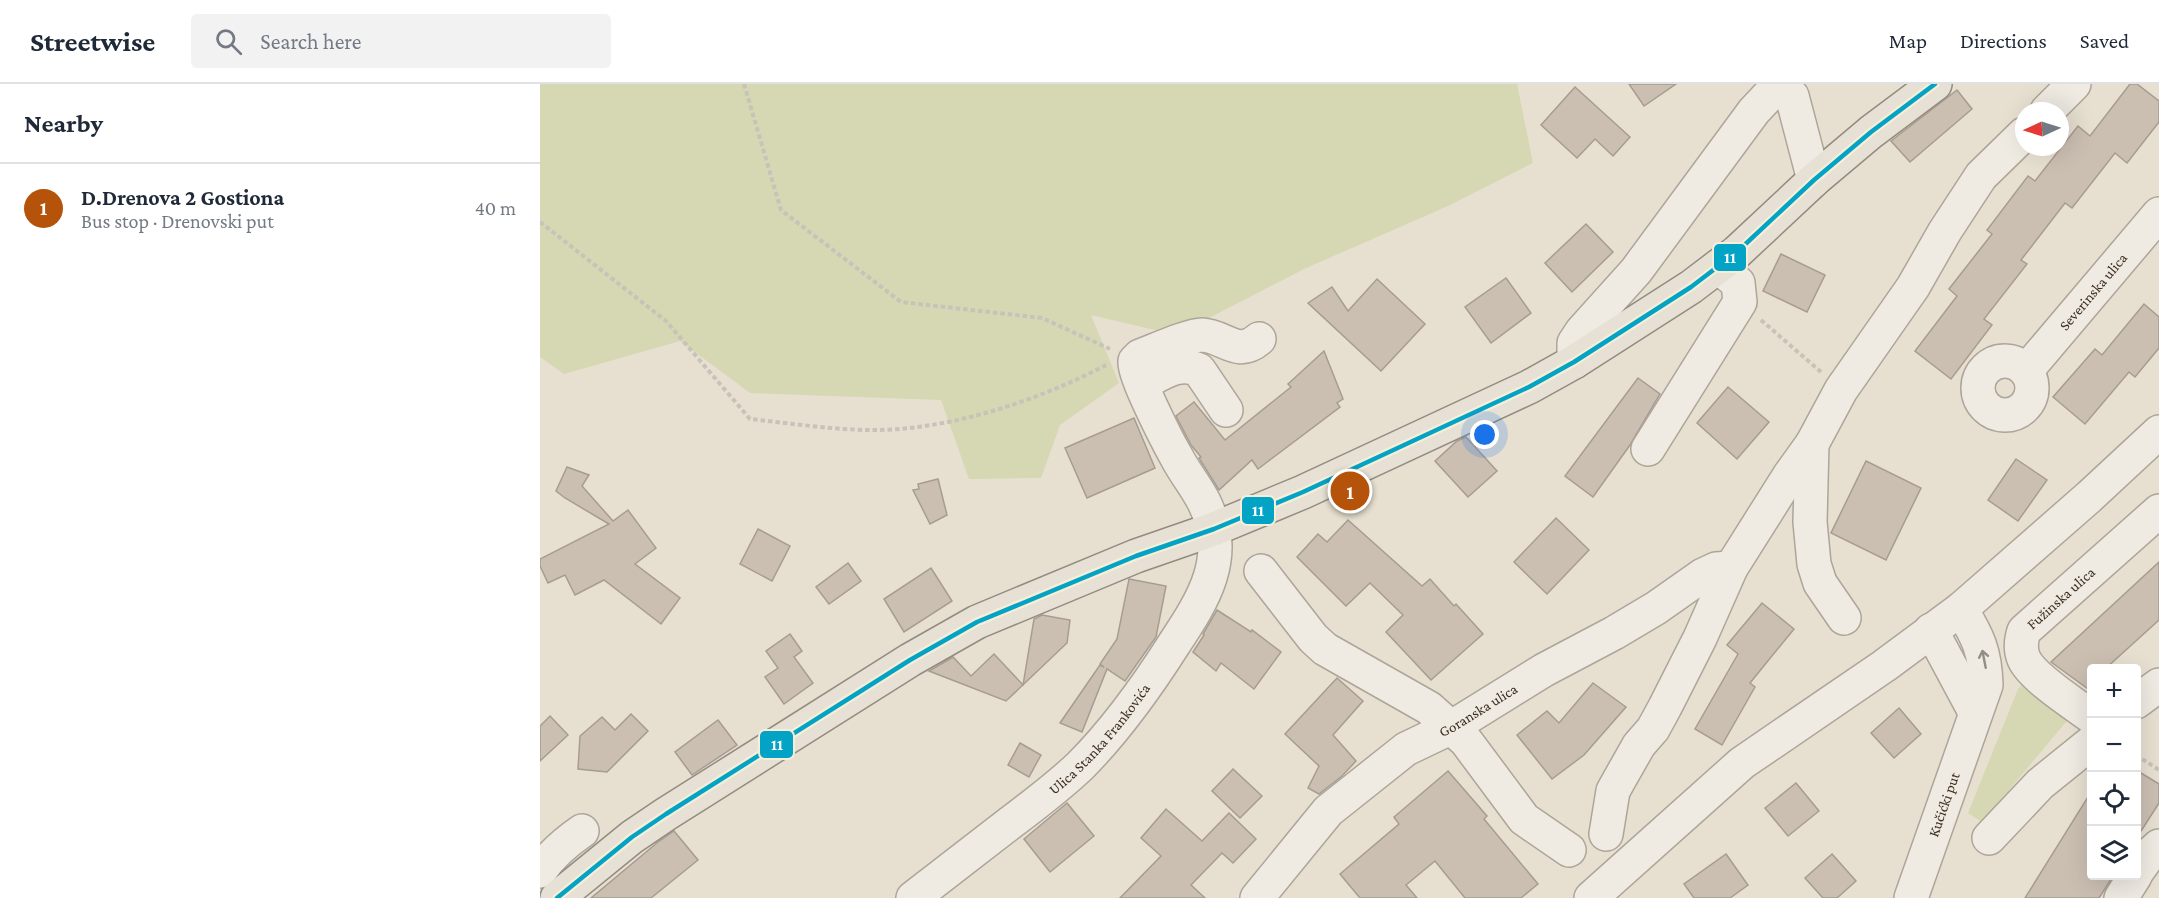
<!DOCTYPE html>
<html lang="en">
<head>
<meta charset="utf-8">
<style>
	:root { --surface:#fff; --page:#f2f2f3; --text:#1f2937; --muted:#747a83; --line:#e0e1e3; --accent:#b45309 }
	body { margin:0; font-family:"Crimson Pro",serif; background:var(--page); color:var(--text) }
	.controls { position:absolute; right:18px; bottom:18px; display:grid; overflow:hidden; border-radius:6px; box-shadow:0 6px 24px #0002 }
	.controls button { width:54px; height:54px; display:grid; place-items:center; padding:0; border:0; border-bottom:2px solid var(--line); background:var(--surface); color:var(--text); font:30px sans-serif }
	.compass { position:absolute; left:1475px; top:18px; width:54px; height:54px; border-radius:50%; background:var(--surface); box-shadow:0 6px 24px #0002; rotate:266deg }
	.you { position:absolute; left:945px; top:351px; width:21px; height:21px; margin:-15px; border:4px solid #fff; border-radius:50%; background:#1a73e8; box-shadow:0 0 0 9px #1a73e833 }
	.badge { display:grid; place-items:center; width:39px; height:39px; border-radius:50%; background:var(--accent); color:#fff; font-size:20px; font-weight:700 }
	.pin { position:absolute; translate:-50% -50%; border:3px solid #fff; box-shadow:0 2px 6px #0006 }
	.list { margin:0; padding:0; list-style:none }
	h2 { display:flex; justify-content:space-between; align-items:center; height:78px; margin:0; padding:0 24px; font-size:26px }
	h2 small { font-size:20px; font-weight:400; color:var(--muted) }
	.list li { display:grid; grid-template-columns:39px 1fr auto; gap:18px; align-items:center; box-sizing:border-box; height:90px; padding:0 24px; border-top:2px solid var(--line) }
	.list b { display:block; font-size:22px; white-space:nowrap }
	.list p { margin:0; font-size:20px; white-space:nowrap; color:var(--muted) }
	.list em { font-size:20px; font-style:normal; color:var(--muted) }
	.icon { flex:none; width:33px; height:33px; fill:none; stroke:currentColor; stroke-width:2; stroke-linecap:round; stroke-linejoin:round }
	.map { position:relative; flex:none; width:1619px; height:814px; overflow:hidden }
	header { display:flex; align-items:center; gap:36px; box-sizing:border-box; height:84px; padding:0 30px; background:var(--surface); border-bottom:2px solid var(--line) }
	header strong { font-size:28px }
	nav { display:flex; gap:33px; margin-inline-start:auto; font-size:21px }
	.search { width:420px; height:54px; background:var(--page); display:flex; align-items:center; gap:15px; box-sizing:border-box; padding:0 21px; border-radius:6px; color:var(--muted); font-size:22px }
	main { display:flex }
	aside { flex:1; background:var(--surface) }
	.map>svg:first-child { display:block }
	.green { fill:#d6d7b3 }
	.building { fill:#cbbfb2; stroke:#a89c90; stroke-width:1.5 }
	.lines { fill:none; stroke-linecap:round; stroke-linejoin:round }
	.minor-casing { stroke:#ada599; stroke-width:36 }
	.major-casing { stroke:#928b80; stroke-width:36 }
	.path { stroke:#c8c2b9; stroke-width:4; stroke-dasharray:4.5 3; stroke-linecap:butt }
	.minor { stroke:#efebe3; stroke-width:33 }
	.major { stroke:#e6e1d4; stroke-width:33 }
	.bus-1-casing { stroke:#f7eed8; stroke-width:9 }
	.bus-1 { stroke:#03a3c5; stroke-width:4.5 }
	.oneway { stroke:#968c82 }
	.labels { text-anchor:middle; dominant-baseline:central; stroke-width:4.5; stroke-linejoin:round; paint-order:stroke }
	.street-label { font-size:15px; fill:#3d2e20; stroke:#f7eed8 }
	.line-badge { stroke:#f7eed8; stroke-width:2 }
	.badge-label { font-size:16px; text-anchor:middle; font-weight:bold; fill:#fff }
</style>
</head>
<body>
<header>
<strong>Streetwise</strong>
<div class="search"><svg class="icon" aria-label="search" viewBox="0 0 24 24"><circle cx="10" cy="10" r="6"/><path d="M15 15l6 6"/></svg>Search here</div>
<nav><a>Map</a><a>Directions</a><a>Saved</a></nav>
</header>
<main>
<aside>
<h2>Nearby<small></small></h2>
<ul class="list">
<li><span class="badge">1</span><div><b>D.Drenova 2 Gostiona</b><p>Bus stop · Drenovski put</p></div><em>40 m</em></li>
</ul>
</aside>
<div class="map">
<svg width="1619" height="814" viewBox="0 0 1619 814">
	<rect width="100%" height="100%" fill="#e7e0d1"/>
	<g class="green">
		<polygon points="0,0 977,0 993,79 908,122 764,185 636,251 551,231 579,299 520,341 501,394 429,395 401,316 210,309 140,257 24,290 0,273"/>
		<polygon points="1487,595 1532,631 1442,738 1428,729 1478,605"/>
	</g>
	<g class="building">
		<polygon points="1089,0 1136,0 1104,22"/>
		<polygon points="1590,0 1597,0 1619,17 1619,38 1587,79 1575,69 1532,124 1525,119 1481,176 1487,180 1444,235 1452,241 1411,295 1375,267 1417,212 1409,205 1452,150 1447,146 1488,92 1495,97 1538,42 1550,52"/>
		<polygon points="1035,3 1090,53 1073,72 1055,55 1037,74 1001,41"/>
		<polygon points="1417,6 1432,25 1370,78 1351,57"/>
		<polygon points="1046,140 1073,168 1032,208 1005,179"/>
		<polygon points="1241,170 1285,191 1267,228 1223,207"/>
		<polygon points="966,194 991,229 951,259 925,223"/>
		<polygon points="837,195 885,240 841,287 768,219 792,203 808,227"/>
		<polygon points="1604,220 1619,233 1619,264 1595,293 1589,288 1545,340 1513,313 1555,265 1562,271"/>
		<polygon points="784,267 803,315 797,319 800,323 718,385 712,376 679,406 659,374 661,373 651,361 636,332 654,318 685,356 751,303 748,300"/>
		<polygon points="1098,294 1120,310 1090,361 1053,413 1025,392"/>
		<polygon points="1188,303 1229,338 1197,375 1157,339"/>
		<polygon points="594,334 615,384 547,414 525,364"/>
		<polygon points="926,353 957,387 928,413 895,377 917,357"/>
		<polygon points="1476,375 1507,396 1478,437 1448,416"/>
		<polygon points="1326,377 1381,404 1346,476 1291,449"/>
		<polygon points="27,383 49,391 42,402 73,437 88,426 116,464 95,480 140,514 121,540 64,496 35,511 25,491 8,499 0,482 0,475 69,440 25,414 16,407"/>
		<polygon points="398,395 407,431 390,440 373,406 379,405 378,400"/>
		<polygon points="1016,434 1049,466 1007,510 974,478"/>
		<polygon points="808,436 882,502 890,495 914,522 916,520 943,550 891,596 846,548 863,531 830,499 806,522 757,473 778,450 787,458"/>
		<polygon points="218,445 250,462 232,497 200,480"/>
		<polygon points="1619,478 1619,536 1565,585 1551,585 1551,607 1511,578"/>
		<polygon points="308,479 321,497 289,520 276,503"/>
		<polygon points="391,484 412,517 364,548 344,515"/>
		<polygon points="589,495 626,502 616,553 585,597 567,585 542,648 520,639 560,581 564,583 560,580 577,555"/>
		<polygon points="1222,519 1254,545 1210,599 1215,603 1182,661 1155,645 1198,570 1187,561"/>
		<polygon points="677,526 711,548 712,546 741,568 714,605 681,579 676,587 653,568 664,551 663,550"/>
		<polygon points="502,531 530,536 527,559 466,617 389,587 413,573 431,592 454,570 483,601 494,535"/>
		<polygon points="250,550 262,567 254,573 273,599 244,620 225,593 238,584 226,567"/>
		<polygon points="797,594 823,617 793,651 816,677 802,692 779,710 768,704 779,682 745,650"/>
		<polygon points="1053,599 1086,623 1044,671 1012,695 977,651 1007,627 1019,639"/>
		<polygon points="1359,624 1381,650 1354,674 1331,649"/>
		<polygon points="91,630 108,647 67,688 38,685 40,652 62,633 75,646"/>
		<polygon points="10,632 28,651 0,677 0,642"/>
		<polygon points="178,636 197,661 152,691 135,668"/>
		<polygon points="480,659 501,671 489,693 468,681"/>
		<polygon points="693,685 722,712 700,734 672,707"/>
		<polygon points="1596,686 1619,700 1619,719 1596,755"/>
		<polygon points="908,687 947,732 944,735 998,800 981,814 925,814 895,777 866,801 877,814 820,814 800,790 859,740 854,733"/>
		<polygon points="1256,699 1279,727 1248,752 1225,724"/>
		<polygon points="1551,708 1551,792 1573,792 1559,814 1485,814"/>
		<polygon points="527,719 554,752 510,788 484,755"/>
		<polygon points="626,725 662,757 689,729 716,755 693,779 682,769 651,801 665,814 580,814 621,772 601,754"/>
		<polygon points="134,747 158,776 111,814 51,814 118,758"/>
		<polygon points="1186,770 1208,801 1190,814 1154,814 1144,800"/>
		<polygon points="1292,770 1316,797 1297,814 1283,814 1265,794"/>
	</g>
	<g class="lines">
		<defs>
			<g id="minor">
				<polyline points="1507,27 1534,0"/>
				<circle cx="1465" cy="304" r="27"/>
				<polyline points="1034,278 1034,259 1042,247 1096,187 1214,27 1231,9 1245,6 1252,12 1274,96"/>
				<path id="s1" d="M 1486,287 L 1619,130"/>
				<path d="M 602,300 C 620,291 638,276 659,286 L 686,326"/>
				<polyline points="1108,365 1200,218 1198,199 1178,183"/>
				<polyline points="721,487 773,554 785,565 889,624 926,657 984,735 1029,766"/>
				<polyline points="1304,534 1280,499 1274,480 1270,438 1272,360 1301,306 1373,203 1405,147 1441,92 1484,50"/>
				<polyline points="1391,546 1435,628"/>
				<polyline points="1596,618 1619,601"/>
				<path id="s2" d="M 1552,633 C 1534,620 1492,593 1484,575 C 1480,566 1481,556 1484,547 L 1619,427"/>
				<polyline points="1066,750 1073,707 1078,698 1099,661 1113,645 1125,623 1160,554 1191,484 1249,392 1272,360"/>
				<polyline points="1449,754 1500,700 1552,658"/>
				<path d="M 0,787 C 11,771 26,758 42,747"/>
				<polyline points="1596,789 1609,771 1619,762"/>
				<path id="s3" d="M 373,814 C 405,789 438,764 470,739 C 494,721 518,703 540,682 C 577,645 606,604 634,560 C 664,515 691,472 664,418 C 656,402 644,388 636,372 C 628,358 592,288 595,277 L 600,272 C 614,267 649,251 662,251 C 685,252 697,274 719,255"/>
				<path id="s4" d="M 717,814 L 788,727 L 866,665 L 912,643 L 1004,586 L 1074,549 L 1116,524 L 1163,491 L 1176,485 L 1191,484"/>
				<polyline points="1051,814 1202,679 1344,582 1421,525 1549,413 1619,348"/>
				<path id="s5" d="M 1371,814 L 1446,601 C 1445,567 1438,553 1421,525"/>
				<polyline points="1581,814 1595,792"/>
			</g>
			<polyline id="major" points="17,814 92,753 126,730 370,576 437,538 596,472 674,445 763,408 989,303 1034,278 1151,203 1197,168 1274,96 1331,48 1395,0"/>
		</defs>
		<use href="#minor" class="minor-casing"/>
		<use href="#major" class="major-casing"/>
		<g class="path">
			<polyline points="204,0 241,126 361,218 502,234 570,265"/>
			<path d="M 0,138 L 126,237 L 210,335 C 248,339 287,345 325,346 C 405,348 498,317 568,280"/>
			<polyline points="1221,236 1281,288"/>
			<polyline points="1596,671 1619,686"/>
		</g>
		<use href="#minor" class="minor"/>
		<use href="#major" class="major"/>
		<defs>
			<polyline id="bus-1" points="17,814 92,753 126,730 370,576 437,538 596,472 674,445 763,408 989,303 1034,278 1151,203 1197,168 1274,96 1331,48 1395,0"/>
		</defs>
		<use href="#bus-1" class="bus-1-casing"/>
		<use href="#bus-1" class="bus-1"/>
	</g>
	<defs><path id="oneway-shaft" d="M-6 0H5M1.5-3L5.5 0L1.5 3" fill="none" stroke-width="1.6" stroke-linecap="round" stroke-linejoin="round" transform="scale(1.5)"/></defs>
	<use class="oneway" href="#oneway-shaft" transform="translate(1444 575) rotate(-101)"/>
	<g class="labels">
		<g class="street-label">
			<text stroke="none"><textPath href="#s1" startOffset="104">Severinska ulica</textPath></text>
			<text stroke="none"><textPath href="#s2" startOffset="168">Fužinska ulica</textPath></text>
			<text stroke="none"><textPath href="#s4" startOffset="294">Goranska ulica</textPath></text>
			<text stroke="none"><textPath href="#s3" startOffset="246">Ulica Stanka Frankovića</textPath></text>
			<text stroke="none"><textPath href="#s5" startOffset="99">Kučićki put</textPath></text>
		</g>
	</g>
	<g class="line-badge">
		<rect x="1173" y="159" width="34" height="29" rx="6" fill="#03a3c5"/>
		<rect x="701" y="412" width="34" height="29" rx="6" fill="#03a3c5"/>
		<rect x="219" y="646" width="35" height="29" rx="6" fill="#03a3c5"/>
	</g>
	<g class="badge-label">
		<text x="1190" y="179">11</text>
		<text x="718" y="432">11</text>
		<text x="237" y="666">11</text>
	</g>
</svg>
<div class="controls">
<button>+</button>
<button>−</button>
<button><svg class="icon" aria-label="locate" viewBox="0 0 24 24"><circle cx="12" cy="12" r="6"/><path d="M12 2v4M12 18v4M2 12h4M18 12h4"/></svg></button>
<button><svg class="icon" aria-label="layers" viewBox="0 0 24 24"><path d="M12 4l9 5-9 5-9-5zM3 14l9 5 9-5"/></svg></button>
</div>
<svg class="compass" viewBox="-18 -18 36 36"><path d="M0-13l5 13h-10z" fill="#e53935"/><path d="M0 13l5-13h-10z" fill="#747a83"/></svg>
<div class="you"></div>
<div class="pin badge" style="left:810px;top:407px">1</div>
</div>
</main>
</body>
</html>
